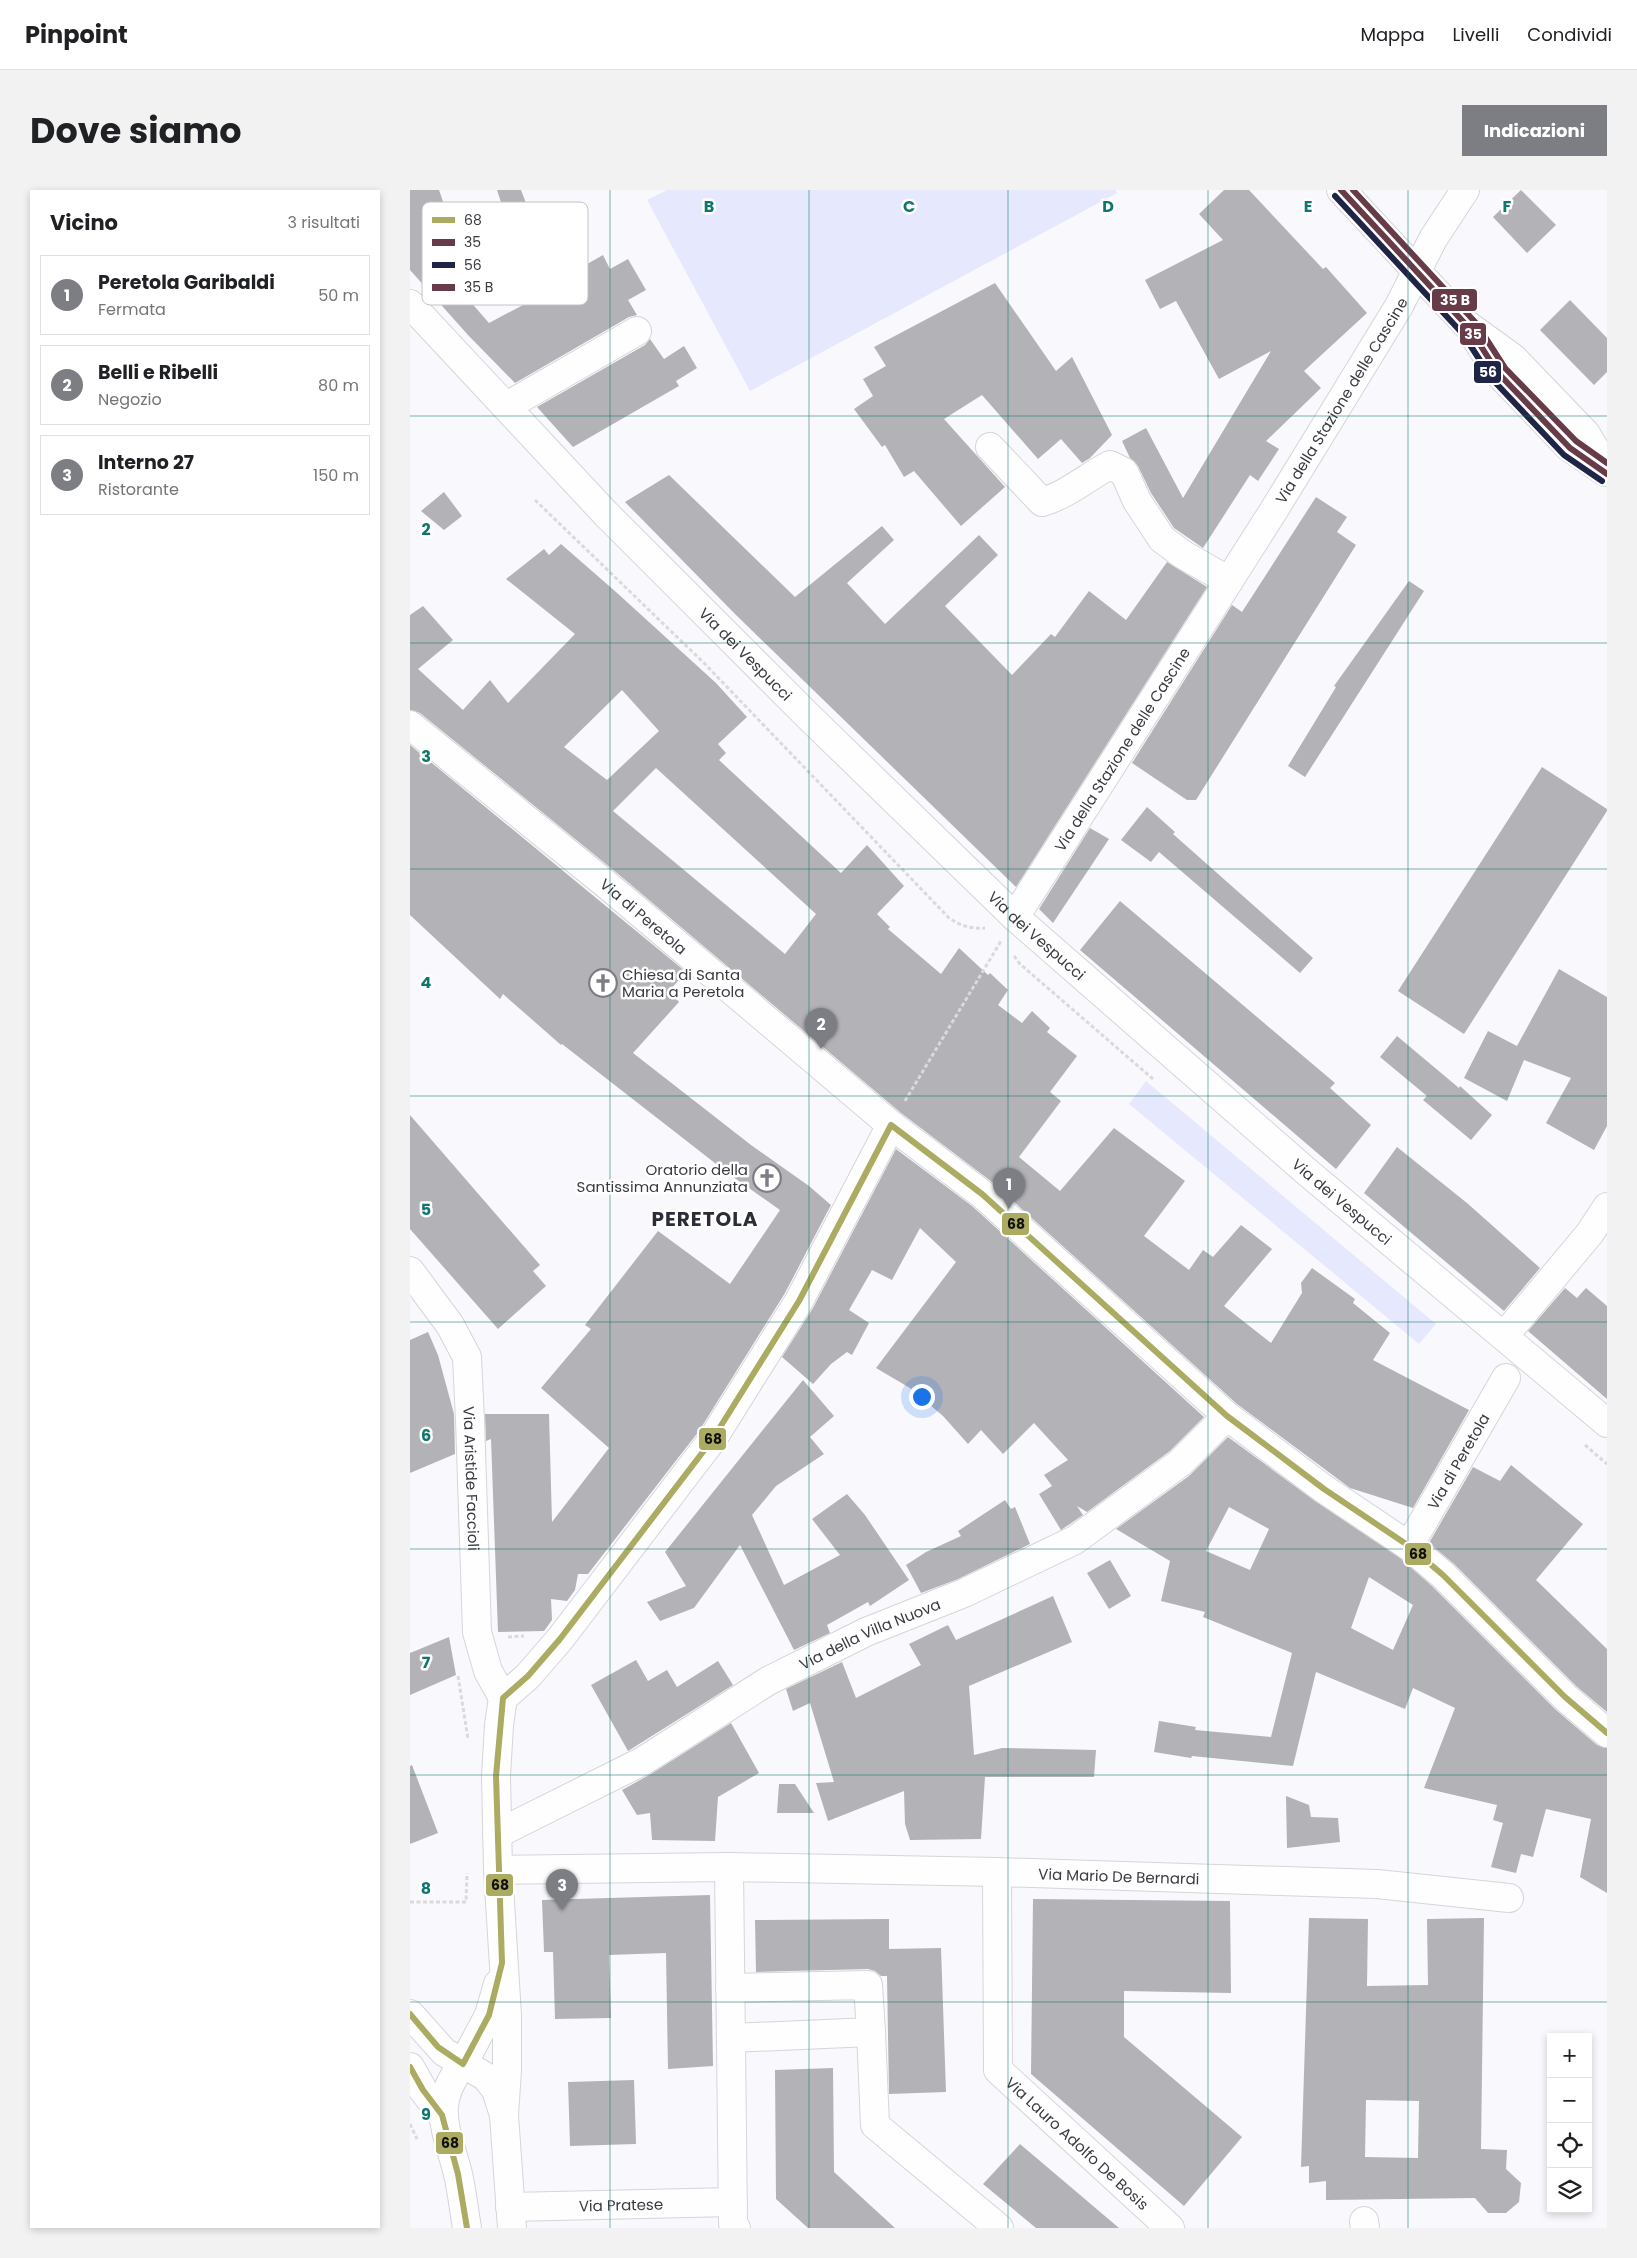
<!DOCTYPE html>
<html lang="it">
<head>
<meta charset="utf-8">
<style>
	:root { --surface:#fff; --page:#f2f2f2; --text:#202124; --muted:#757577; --line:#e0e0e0; --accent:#7d7e83 }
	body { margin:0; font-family:Poppins,sans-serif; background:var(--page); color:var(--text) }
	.controls { position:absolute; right:15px; bottom:15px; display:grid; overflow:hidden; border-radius:0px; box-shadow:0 2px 8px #0003 }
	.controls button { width:45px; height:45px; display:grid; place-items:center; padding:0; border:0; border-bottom:1px solid var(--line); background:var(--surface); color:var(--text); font:25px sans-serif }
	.you { position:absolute; left:511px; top:1206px; width:18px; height:18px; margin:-12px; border:4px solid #fff; border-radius:50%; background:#1a73e8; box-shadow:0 0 0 8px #1a73e833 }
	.badge { display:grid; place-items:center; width:32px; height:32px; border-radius:50%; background:var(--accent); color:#fff; font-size:16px; font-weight:700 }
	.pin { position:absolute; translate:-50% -41px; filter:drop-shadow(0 1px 2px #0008) }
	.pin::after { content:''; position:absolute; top:26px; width:18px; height:15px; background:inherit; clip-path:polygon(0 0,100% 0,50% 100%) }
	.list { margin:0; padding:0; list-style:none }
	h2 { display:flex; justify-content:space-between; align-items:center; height:65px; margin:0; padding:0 20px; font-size:21px }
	h2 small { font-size:16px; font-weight:400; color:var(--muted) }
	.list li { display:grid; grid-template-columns:32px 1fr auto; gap:15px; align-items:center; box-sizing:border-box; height:80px; margin:0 10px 10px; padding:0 10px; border:1px solid var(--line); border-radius:0px }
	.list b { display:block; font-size:19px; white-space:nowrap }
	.list p { margin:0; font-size:16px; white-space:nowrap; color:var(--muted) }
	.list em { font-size:16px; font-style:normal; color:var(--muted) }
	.icon { flex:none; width:28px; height:28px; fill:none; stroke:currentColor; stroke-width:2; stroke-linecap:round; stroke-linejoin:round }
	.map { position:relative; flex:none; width:1197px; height:2038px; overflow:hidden; border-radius:0px }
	header { display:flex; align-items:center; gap:30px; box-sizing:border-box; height:70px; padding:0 25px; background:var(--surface); border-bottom:1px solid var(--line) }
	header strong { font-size:24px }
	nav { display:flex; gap:28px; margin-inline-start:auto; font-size:18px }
	.intro { display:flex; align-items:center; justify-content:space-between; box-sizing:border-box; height:120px; padding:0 30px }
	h1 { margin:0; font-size:35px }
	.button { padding:12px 22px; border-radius:0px; background:var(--accent); color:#fff; font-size:18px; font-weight:700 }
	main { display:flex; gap:30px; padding:0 30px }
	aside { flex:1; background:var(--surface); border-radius:0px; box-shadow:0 2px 8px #0003 }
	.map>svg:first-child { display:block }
	.green { fill:#e6e8fe }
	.building { fill:#b2b2b7; fill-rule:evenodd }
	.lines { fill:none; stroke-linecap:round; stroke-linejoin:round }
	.minor-casing { stroke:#d5d5da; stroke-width:30 }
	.major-casing { stroke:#d5d5da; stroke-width:30 }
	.highway-casing { stroke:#d5d5da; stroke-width:30 }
	.path { stroke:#dadada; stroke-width:3; stroke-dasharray:4 2.5; stroke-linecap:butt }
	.minor { stroke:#fefeff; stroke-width:28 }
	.major { stroke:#fefeff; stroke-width:28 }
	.highway { stroke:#fefeff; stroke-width:28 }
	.bus-1-casing { stroke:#fff; stroke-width:10 }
	.bus-2-casing { stroke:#fff; stroke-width:10 }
	.bus-3-casing { stroke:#fff; stroke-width:10 }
	.bus-4-casing { stroke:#fff; stroke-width:10 }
	.bus-1 { stroke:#abab61; stroke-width:6 }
	.bus-2 { stroke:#673b47; stroke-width:6 }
	.bus-3 { stroke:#1f2547; stroke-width:6 }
	.bus-4 { stroke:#673b47; stroke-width:6 }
	.grid { fill:none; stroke:#0f766e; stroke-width:1; stroke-opacity:0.55 }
	.labels { text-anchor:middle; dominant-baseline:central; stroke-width:5; stroke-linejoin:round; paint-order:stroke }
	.street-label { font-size:15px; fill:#3a3b41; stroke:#fff }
	.poi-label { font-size:15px; fill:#3a3b41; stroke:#fff; text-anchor:start }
	.district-label { font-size:20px; font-weight:bold; letter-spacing:1px; fill:#2b2d39; stroke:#fff }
	.key { fill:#fff; stroke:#c4c4c6; stroke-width:1 }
	.key-label { font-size:14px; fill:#3a3b41 }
	.grid-label { font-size:16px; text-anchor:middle; font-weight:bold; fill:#0f766e; stroke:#fff; stroke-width:5; stroke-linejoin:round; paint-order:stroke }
	.line-badge { stroke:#fff; stroke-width:2 }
	.badge-label { font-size:14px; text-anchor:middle; font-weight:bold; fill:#fff }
	.pale-badge-label { font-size:14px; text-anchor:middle; font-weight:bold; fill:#111 }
</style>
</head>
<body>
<header>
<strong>Pinpoint</strong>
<nav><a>Mappa</a><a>Livelli</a><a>Condividi</a></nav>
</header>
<div class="intro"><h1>Dove siamo</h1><a class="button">Indicazioni</a></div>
<main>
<aside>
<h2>Vicino<small>3 risultati</small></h2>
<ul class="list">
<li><span class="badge">1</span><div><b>Peretola Garibaldi</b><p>Fermata</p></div><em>50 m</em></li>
<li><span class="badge">2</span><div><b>Belli e Ribelli</b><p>Negozio</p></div><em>80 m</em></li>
<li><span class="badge">3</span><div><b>Interno 27</b><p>Ristorante</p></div><em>150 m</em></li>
</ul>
</aside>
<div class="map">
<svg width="1197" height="2038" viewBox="0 0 1197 2038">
	<rect width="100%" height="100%" fill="#f9f9fd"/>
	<g class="green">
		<polygon points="257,0 705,0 707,3 340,201 237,10"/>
		<polygon points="736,891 1026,1134 1009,1154 719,914"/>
	</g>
	<g class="building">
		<polygon points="0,0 29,0 56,77 67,88 51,101 79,133 175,82 172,77 193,65 200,79 218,69 236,100 218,110 227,125 219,127 105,193 58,145 0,80"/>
		<polygon points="87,0 111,0 129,47 110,58 101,43"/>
		<polygon points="814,0 839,0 913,79 916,77 957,123 894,181 911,198 856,251 869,259 848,291 840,285 793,358 764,338 741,303 728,276 720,268 712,251 736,238 773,308 861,161 809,189 766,111 750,119 735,90 813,50 789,24"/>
		<polygon points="1111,0 1146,35 1117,63 1083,27"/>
		<polygon points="585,93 646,181 662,167 702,245 680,268 672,273 651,249 628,269 572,205 534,229 595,297 551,336 504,281 494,287 475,255 472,257 444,219 463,206 453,189 476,176 464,157"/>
		<polygon points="1160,110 1197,148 1197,182 1184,195 1130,140"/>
		<polygon points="240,149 254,169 274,156 287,178 266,191 269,196 163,257 127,217 235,155"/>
		<polygon points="259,285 385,407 472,336 484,350 437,393 475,434 569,345 588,365 535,416 602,485 641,444 645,447 679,401 716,430 757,372 797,397 606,697 325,424 215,312"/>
		<polygon points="34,302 52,326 34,340 11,321"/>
		<polygon points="906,307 937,327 927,342 946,355 786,610 777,610 722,573 822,415 832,422"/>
		<path d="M 151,354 L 206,402 L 306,493 L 337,527 L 308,554 L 316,563 L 309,570 L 431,683 L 457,655 L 494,696 L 467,724 L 480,737 L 478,739 L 531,784 L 549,758 L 578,785 L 580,783 L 598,800 L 588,815 L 612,833 L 622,821 L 640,838 L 637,842 L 667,866 L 640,902 L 651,911 L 609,967 L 650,1001 L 704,938 L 775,991 L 734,1046 L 779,1080 L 793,1060 L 803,1067 L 831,1035 L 862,1059 L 814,1116 L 861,1153 L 892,1103 L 891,1093 L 902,1078 L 945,1109 L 943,1113 L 980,1143 L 963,1170 L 1059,1220 L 1003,1318 L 940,1298 L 827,1214 L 582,992 L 491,923 L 207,683 L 10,523 L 0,520 L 0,425 L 13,416 L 43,450 L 8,479 L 53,520 L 80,490 L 98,513 L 165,444 L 96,389 L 134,359 L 139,365 ZM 212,500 L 249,541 L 197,590 L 154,557 ZM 246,578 L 406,724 L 375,764 L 203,621 Z"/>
		<polygon points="999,391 1014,401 895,587 878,576 926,497 924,496"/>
		<polygon points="0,555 276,782 259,801 269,812 223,863 341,955 399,996 421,1015 375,1103 289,1241 178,1384 168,1384 165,1400 157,1411 141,1409 142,1430 134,1441 88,1442 81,1249 76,1251 75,1224 139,1224 142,1332 199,1258 131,1198 181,1139 175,1135 248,1041 320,1094 370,1020 319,984 152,854 151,855 93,804 90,809 0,725"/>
		<polygon points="1132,577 1197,619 1197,621 1054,844 988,801"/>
		<polygon points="737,617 765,642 763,644 903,768 890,783 749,662 741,672 711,650"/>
		<polygon points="680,638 699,649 643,733 629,719"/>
		<polygon points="710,711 925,893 920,898 961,935 926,979 670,760"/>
		<polygon points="1149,779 1197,807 1197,936 1184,960 1136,933 1161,888 1114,870 1097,911 1054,888 1078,841 1107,856"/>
		<polygon points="987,846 1049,898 1050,896 1082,925 1061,950 1013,910 1017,906 970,867"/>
		<polygon points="0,925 130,1075 123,1081 136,1096 88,1139 0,1039"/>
		<polygon points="987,957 1057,1013 1130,1078 1094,1121 954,1003"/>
		<polygon points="486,959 562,1016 794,1227 760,1261 677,1322 667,1316 673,1325 651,1340 629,1304 642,1296 634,1285 658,1270 624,1233 593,1264 571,1240 558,1254 533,1226 500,1198 466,1178 546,1072 510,1038 482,1090 462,1080 439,1120 459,1133 442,1165 437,1162 421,1174 403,1194 372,1167 403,1118"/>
		<polygon points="1155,1098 1167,1108 1176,1098 1197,1116 1197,1209 1118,1141"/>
		<polygon points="18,1142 28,1165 44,1224 45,1264 0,1283 0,1150"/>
		<polygon points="393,1190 424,1226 400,1247 414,1264 366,1296 342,1325 374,1395 430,1365 402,1329 437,1304 455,1325 499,1390 460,1416 458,1412 417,1435 420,1443 384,1460 330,1355 284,1418 250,1431 237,1412 276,1396 255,1362"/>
		<path d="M 818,1247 L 905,1311 L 990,1368 L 1022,1396 L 1145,1519 L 1187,1555 L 1197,1558 L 1197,1703 L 1170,1687 L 1181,1629 L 1136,1619 L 1123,1667 L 1111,1664 L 1106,1683 L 1081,1677 L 1093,1633 L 1083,1630 L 1087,1615 L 1014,1598 L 1045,1518 L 1003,1498 L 995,1519 L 906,1482 L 883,1576 L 782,1566 L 781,1568 L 744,1562 L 749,1531 L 786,1537 L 785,1540 L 861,1547 L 882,1463 L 793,1427 L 795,1422 L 751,1411 L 760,1371 L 706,1339 L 779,1286 ZM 819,1317 L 859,1339 L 840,1380 L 796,1361 ZM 959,1387 L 1003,1415 L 983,1460 L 941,1438 Z"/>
		<polygon points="1101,1275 1173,1334 1126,1390 1197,1459 1197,1522 1166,1496 1044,1374 1019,1353 1063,1277 1090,1291"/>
		<polygon points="595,1310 601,1319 605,1317 620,1354 548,1389 511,1403 496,1375 516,1362 551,1346 548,1341"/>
		<polygon points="700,1370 721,1406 699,1419 677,1383"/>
		<polygon points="643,1406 662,1452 559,1496 564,1565 592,1558 686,1560 684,1587 575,1587 571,1649 500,1650 495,1634 494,1601 418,1631 406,1593 424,1592 400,1513 383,1521 376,1499 432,1472 446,1508 511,1475 499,1454 538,1435 546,1450"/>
		<polygon points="39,1447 46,1485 0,1505 0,1463"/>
		<polygon points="226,1470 238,1491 257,1480 267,1497 308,1471 323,1495 218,1561 181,1495"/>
		<polygon points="321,1533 349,1583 308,1607 305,1651 242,1650 240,1623 227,1625 212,1600 241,1584"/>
		<polygon points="2,1575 28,1643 0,1654 0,1576"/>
		<polygon points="369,1594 385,1594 404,1623 367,1623"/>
		<polygon points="876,1606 899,1615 901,1627 928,1628 930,1652 877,1658"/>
		<polygon points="300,1705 303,1876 258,1879 256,1763 199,1765 201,1828 145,1829 143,1762 134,1762 132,1710"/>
		<polygon points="623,1709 820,1711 821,1803 714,1801 714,1847 832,1947 774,2016 621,1884"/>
		<path d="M 899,1728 L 958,1729 L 957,1796 L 1018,1795 L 1017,1729 L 1074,1728 L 1071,1959 L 1097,1960 L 1096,1979 L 1111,1993 L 1109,2012 L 1096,2023 L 1078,2023 L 1065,2008 L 916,2010 L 916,1991 L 899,1993 L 899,1976 L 891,1977 ZM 956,1910 L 1009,1911 L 1008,1968 L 955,1967 Z"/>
		<polygon points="479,1729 479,1759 531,1758 536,1902 479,1904 477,1786 471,1786 465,1781 458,1779 346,1782 345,1730"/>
		<polygon points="423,1878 424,1982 485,2038 398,2038 366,2009 365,1880"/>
		<polygon points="224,1890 226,1954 160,1956 158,1892"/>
		<polygon points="610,1954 709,2038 626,2038 573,1994"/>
	</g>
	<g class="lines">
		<defs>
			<g id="minor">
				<path id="s1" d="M 0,114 L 196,324 L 400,528 L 605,727 L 897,982 L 1197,1233"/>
				<polyline points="97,216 227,141"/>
				<path d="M 580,257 L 632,312 C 657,305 677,287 700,275 L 714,282 L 727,311 L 752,349 L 772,364 L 819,391"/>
				<path id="s2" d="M 0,535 L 197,695 L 481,935 L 572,1004 L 817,1226 L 914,1299 L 999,1356 L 1033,1385 L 1155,1507 L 1197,1543"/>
				<path id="s3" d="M 605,727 L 864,320 L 989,116 L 1023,49 L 1055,0"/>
				<path id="s4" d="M 0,1081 L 40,1135 L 57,1167 L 60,1230 L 67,1442 L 78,1481 L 93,1508"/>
				<polyline points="1094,1146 1180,1043 1197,1017"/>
				<path id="s5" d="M 999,1356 L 1096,1188"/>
				<path id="s6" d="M 87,1644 L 233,1571 L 358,1491 L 456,1442 L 554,1403 L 665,1350 L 770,1273 L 817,1226"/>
				<polyline points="319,1677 323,2033 326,2038"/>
				<path id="s7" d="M 88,1680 L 319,1677 L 587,1682 L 967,1694 L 1099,1708"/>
				<path id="s8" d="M 587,1682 L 588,1880 L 760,2038"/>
				<polyline points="320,1798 458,1795 461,1842 321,1848"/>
				<polyline points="461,1842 465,1935 589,2038"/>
				<polyline points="53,1874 79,1825 88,1794"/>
				<polyline points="0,1877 13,1900 32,1925"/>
				<polyline points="94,1925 97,1880 97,1825 88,1680 86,1586 89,1535 93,1508 118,1486 150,1449 302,1250 389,1111 481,935"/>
				<path id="s9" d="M 100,2017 L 323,2012"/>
				<polyline points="954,2031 955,2038"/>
			</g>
			<g id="major">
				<polyline points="931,0 1056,134 1103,168 1176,244 1197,279"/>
				<polyline points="1065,147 1088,183 1160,258 1195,282"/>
				<polyline points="0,1824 34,1862 76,1887 86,1900 94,1925 102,2038"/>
				<path d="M 53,1874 C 20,1915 37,1940 48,1984 C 52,2002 54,2020 57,2038"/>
			</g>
			<polyline id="highway" points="936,0 941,11"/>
		</defs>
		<use href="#minor" class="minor-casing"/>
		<use href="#major" class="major-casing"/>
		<use href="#highway" class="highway-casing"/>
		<g class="path">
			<path d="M 125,310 L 294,473 L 539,728 C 551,736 561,739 575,738"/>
			<polyline points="604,766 610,774 743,889"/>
			<polyline points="495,911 591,751"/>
			<polyline points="1175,1255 1197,1274"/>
			<polyline points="98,1447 114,1446"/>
			<polyline points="48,1486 58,1549"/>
			<polyline points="0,1712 56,1712 57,1683"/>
			<polyline points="0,1934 7,1949"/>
		</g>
		<use href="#minor" class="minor"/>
		<use href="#major" class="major"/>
		<use href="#highway" class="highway"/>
		<defs>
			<g id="bus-1">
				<polyline points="0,1824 28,1857 53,1874 79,1825 92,1773 86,1586 93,1508 118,1486 150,1449 302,1250 389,1111 481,935 572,1004 817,1226 914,1299 999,1356 1033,1385 1155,1507 1197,1543"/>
				<polyline points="0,1877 13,1900 32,1925 48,1984 57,2038"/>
			</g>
			<polyline id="bus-2" points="931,0 1060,139 1088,183 1160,258 1197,284"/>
			<polyline id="bus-3" points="925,6 1053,144 1082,189 1154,265 1192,291"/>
			<polyline id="bus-4" points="943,0 1066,133 1095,178 1166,251 1197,273"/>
		</defs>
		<use href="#bus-1" class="bus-1-casing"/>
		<use href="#bus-2" class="bus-2-casing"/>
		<use href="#bus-3" class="bus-3-casing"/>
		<use href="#bus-4" class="bus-4-casing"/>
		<use href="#bus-1" class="bus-1"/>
		<use href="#bus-2" class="bus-2"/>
		<use href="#bus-3" class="bus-3"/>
		<use href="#bus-4" class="bus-4"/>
	</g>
	<path class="grid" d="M 200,0 L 200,2038M 399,0 L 399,2038M 598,0 L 598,2038M 798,0 L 798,2038M 998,0 L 998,2038M 0,226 L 1197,226M 0,453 L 1197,453M 0,679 L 1197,679M 0,906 L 1197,906M 0,1132 L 1197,1132M 0,1359 L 1197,1359M 0,1585 L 1197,1585M 0,1812 L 1197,1812"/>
	<defs>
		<symbol id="church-ring" viewBox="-11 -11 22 22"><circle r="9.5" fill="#fff" stroke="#7d7e83" stroke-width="1.5"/><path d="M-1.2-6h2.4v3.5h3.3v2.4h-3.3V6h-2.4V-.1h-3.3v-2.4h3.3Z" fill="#7d7e83"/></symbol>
	</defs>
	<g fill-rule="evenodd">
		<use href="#church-ring" x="177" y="777" width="32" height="32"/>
		<use href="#church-ring" x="341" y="972" width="32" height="32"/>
	</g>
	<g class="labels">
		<g class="street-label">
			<text stroke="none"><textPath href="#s3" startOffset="611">Via della Stazione delle Cascine</textPath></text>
			<text stroke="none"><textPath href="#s1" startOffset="485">Via dei Vespucci</textPath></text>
			<text stroke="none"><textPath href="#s3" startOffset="199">Via della Stazione delle Cascine</textPath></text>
			<text stroke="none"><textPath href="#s2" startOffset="302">Via di Peretola</textPath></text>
			<text stroke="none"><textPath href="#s1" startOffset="890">Via dei Vespucci</textPath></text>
			<text stroke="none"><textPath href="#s1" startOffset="1295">Via dei Vespucci</textPath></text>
			<text stroke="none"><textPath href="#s5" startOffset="98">Via di Peretola</textPath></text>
			<text stroke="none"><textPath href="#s4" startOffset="225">Via Aristide Faccioli</textPath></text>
			<text stroke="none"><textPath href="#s6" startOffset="424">Via della Villa Nuova</textPath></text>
			<text stroke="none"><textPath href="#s7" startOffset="621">Via Mario De Bernardi</textPath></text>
			<text stroke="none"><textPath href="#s8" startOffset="306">Via Lauro Adolfo De Bosis</textPath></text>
			<text stroke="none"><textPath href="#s9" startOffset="111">Via Pratese</textPath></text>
		</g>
		<g class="poi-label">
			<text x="212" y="784">Chiesa di Santa<tspan x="212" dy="17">Maria a Peretola</tspan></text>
			<text x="338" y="979" text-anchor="end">Oratorio della<tspan x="338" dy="17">Santissima Annunziata</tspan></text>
		</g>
		<g class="district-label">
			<text x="295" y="1029">PERETOLA</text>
		</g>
	</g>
	<rect x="12" y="12" width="166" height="103" rx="8" class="key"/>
	<rect x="22" y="27" width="23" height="6" fill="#abab61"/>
	<rect x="22" y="49" width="23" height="7" fill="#673b47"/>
	<rect x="22" y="72" width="23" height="6" fill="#1f2547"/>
	<rect x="22" y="94" width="23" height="7" fill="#673b47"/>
	<g class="key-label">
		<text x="54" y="35">68</text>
		<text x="54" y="57">35</text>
		<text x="54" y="80">56</text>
		<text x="54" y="102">35 B</text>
	</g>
	<g class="grid-label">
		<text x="299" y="22">B</text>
		<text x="499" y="22">C</text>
		<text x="698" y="22">D</text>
		<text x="898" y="22">E</text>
		<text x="1097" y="22">F</text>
		<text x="16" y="345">2</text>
		<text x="16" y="572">3</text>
		<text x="16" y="798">4</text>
		<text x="16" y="1025">5</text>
		<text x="16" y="1251">6</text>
		<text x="16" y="1478">7</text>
		<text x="16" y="1704">8</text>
		<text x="16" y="1930">9</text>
	</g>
	<g class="line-badge">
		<rect x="1021" y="98" width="47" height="24" rx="5" fill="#673b47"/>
		<rect x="1049" y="132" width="28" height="24" rx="5" fill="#673b47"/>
		<rect x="1063" y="170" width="29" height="24" rx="5" fill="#1f2547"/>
		<rect x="591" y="1022" width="29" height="24" rx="5" fill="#abab61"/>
		<rect x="288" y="1237" width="29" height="24" rx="5" fill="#abab61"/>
		<rect x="994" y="1352" width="28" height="24" rx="5" fill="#abab61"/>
		<rect x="75" y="1683" width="29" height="24" rx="5" fill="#abab61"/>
		<rect x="25" y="1941" width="29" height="24" rx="5" fill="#abab61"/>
	</g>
	<g class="badge-label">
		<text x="1045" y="115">35 B</text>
		<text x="1063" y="149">35</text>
		<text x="1078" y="187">56</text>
	</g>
	<g class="pale-badge-label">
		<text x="606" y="1039">68</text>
		<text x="303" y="1254">68</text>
		<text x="1008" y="1369">68</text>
		<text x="90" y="1700">68</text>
		<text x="40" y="1958">68</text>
	</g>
</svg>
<div class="controls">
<button>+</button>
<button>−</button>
<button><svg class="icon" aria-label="locate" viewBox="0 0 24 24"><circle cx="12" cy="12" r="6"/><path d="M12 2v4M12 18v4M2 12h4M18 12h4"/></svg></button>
<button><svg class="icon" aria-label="layers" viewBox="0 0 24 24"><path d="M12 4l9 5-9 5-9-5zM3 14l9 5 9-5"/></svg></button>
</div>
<div class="you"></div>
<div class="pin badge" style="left:599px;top:1019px">1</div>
<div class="pin badge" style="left:411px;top:859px">2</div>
<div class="pin badge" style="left:152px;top:1720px">3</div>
</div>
</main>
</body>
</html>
